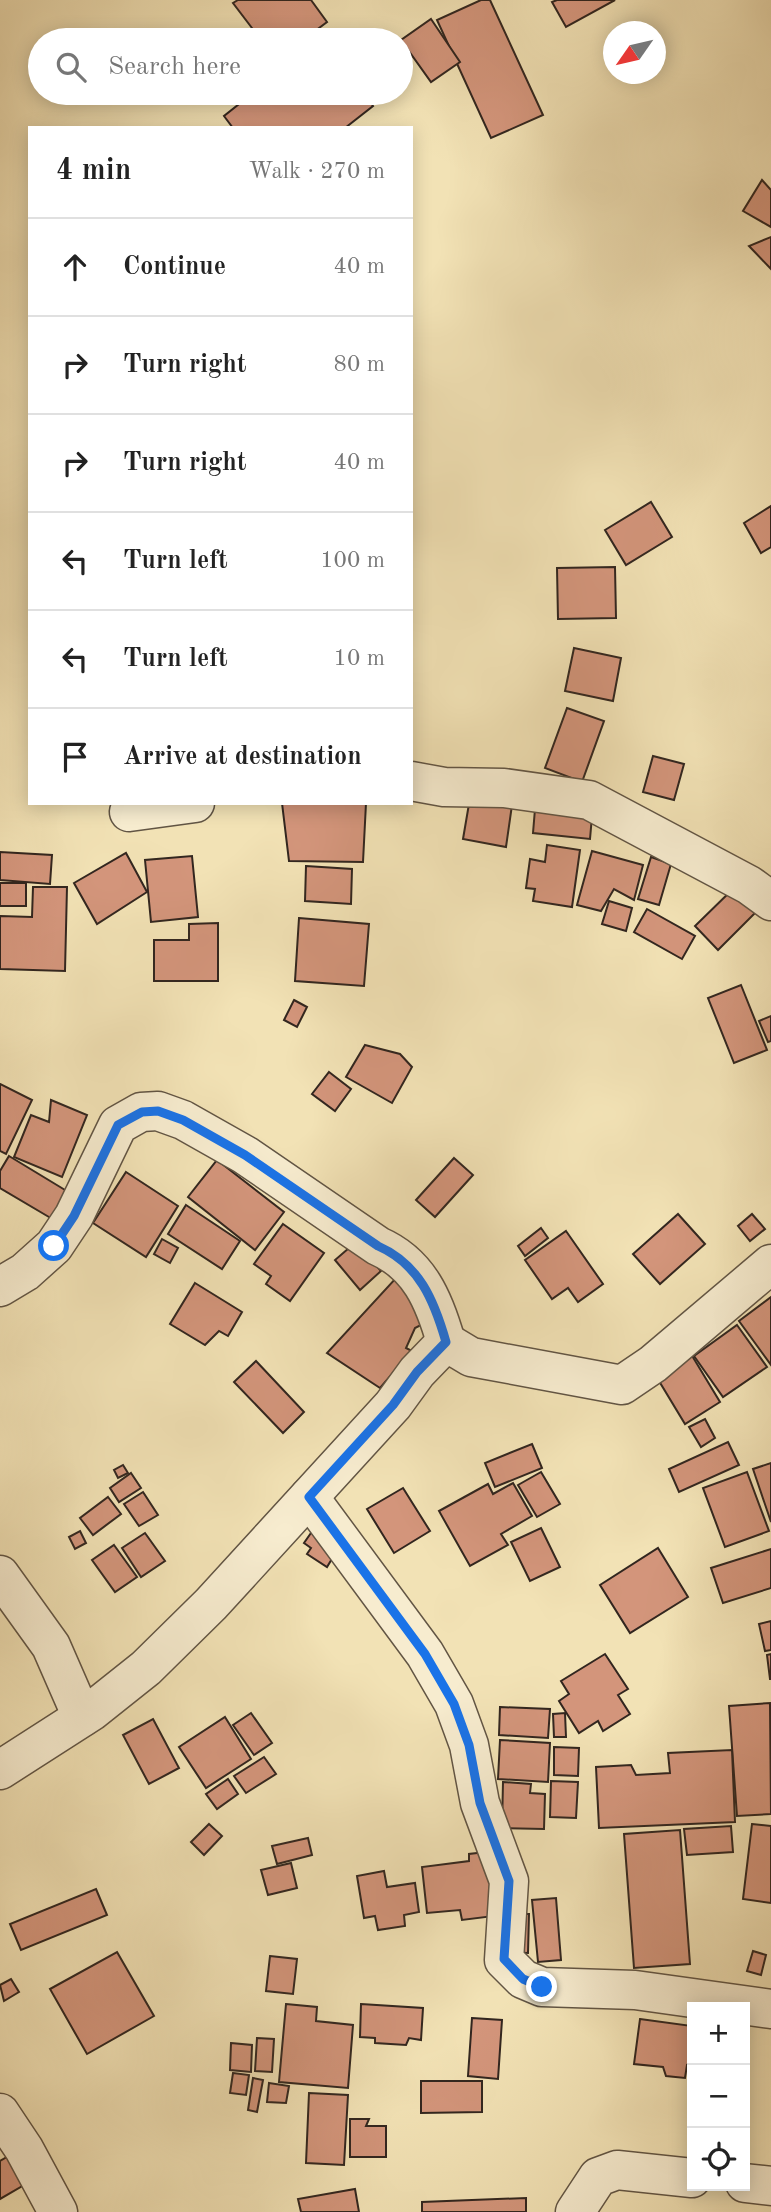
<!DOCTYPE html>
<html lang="en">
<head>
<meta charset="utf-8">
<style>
	:root { --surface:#fff; --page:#f6f6f6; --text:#222; --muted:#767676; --line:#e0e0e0 }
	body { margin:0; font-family:"Old Standard TT",serif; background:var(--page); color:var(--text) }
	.controls { position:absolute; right:21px; bottom:21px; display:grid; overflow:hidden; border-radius:0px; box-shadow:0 4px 18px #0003 }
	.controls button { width:63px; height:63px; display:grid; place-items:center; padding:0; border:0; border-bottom:2px solid var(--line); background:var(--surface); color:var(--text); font:35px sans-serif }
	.compass { position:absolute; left:603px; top:21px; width:63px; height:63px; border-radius:50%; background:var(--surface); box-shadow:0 4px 18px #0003; rotate:236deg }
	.stop { position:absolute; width:21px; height:21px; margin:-16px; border:5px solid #1a73e8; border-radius:50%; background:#fff }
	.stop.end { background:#1a73e8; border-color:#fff; box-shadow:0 2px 7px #0008 }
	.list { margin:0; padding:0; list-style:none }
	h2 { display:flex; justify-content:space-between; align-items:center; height:91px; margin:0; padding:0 28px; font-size:30px }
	h2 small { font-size:23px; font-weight:400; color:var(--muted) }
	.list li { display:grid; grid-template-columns:46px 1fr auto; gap:21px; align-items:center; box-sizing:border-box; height:98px; padding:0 28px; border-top:2px solid var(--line) }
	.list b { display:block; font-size:26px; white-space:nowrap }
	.list em { font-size:23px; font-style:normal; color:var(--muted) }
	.icon { flex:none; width:38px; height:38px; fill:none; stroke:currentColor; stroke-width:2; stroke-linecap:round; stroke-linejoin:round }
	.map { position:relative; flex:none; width:771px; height:2212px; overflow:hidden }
	.search { position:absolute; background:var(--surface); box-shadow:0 4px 18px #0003; left:28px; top:28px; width:385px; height:77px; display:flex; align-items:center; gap:18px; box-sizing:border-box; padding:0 24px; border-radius:38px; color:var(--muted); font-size:26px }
	.panel { position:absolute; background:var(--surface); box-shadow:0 4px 18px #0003; left:28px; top:126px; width:385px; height:679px; border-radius:0px }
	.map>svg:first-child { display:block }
	.building { fill:#d3957b; stroke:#32261f; stroke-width:2 }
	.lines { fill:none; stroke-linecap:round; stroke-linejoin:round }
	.minor-casing { stroke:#625544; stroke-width:41 }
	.minor { stroke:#f7eccf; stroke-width:38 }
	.route { stroke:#1a73e8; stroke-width:9 }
</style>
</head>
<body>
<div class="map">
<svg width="771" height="2212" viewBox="0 0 771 2212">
	<rect width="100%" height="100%" fill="#f2e2b5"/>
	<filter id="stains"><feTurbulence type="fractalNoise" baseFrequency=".00286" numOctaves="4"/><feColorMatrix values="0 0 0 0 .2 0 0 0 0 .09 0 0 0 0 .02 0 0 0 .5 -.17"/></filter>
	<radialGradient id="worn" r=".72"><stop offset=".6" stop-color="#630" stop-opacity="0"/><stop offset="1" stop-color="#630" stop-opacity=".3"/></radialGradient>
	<g class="building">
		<polygon points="238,0 311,0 327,22 303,40 245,40 255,32 233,3"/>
		<polygon points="481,0 490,0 543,115 491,138 437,20"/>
		<polygon points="557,0 615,0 566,27 552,2"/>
		<polygon points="431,19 460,62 431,82 401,40"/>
		<polygon points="253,93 363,93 373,106 345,128 233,128 224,116"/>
		<polygon points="762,180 771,190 771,227 743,211"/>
		<polygon points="771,237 771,269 749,246"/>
		<polygon points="651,502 672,537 626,565 605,530"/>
		<polygon points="771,506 771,547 761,553 744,523"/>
		<polygon points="615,567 616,618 558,619 557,568"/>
		<polygon points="574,648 621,658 613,701 565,691"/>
		<polygon points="567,708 604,721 582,782 545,768"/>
		<polygon points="653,756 684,764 674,800 643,792"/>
		<polygon points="470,798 512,805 506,847 463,839"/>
		<polygon points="282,803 366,803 363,862 289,861"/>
		<polygon points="535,809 592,816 590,839 533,833"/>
		<polygon points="547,845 580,850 572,907 533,901 535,889 526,888 530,859 545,862"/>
		<polygon points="592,851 643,865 634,900 614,889 601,911 577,905"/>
		<polygon points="0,852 52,855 50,884 0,880"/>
		<polygon points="126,853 147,892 97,924 74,883"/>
		<polygon points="192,856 198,917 151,922 145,860"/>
		<polygon points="651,857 671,864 659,905 638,899"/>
		<polygon points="306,866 352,869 351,904 305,901"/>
		<rect x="0" y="883" width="26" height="23"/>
		<polygon points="736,886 759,909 718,950 695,926"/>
		<polygon points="33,887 67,887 65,971 0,969 0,916 32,917"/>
		<polygon points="609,901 632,908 626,931 602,924"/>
		<polygon points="647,909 695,936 682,959 634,932"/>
		<polygon points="299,918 369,924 364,986 295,981"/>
		<polygon points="218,923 218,981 154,981 154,940 189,940 189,924"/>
		<polygon points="741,985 767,1050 734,1063 708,998"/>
		<polygon points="294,1000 307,1007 297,1027 284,1020"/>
		<polygon points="771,1016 771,1041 768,1042 759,1021"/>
		<polygon points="365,1045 400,1054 412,1067 392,1103 346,1077"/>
		<polygon points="329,1072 351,1089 335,1111 312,1094"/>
		<polygon points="0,1084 32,1100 6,1154 0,1151"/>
		<polygon points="51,1100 87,1115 62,1177 14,1157 31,1115 49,1122"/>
		<polygon points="9,1156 70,1193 54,1220 0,1188 0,1171"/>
		<polygon points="454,1158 473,1175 435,1217 416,1200"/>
		<polygon points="217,1160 284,1212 255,1250 188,1197"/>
		<polygon points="126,1172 178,1206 146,1257 93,1223"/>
		<polygon points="186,1205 240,1241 222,1269 168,1234"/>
		<polygon points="678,1214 705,1244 660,1284 633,1254"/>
		<polygon points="752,1214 765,1229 750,1241 738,1226"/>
		<polygon points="283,1224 324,1253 290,1301 266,1284 271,1276 254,1264"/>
		<polygon points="541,1228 548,1238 525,1256 518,1246"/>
		<polygon points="566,1231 603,1284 578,1302 568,1288 552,1299 525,1260"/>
		<polygon points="162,1239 178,1248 170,1263 154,1254"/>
		<polygon points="356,1242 381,1271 360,1290 335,1260"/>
		<polygon points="396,1278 427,1322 415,1328 406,1348 412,1351 380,1388 327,1353"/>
		<polygon points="195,1283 242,1312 228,1336 219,1331 205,1345 170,1324"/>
		<polygon points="771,1297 771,1365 739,1321"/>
		<polygon points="737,1325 767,1367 723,1397 694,1356"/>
		<polygon points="691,1354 720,1402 685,1424 656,1376"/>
		<polygon points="256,1361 304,1412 283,1433 234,1382"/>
		<polygon points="705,1419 715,1438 701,1447 689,1427"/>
		<polygon points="728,1442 739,1465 679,1492 669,1469"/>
		<polygon points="532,1444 542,1468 495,1487 485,1463"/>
		<polygon points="771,1463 771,1522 753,1469"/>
		<polygon points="123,1465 128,1473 118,1478 114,1470"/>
		<polygon points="541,1472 560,1504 537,1517 518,1485"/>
		<polygon points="747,1472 769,1531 725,1547 703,1488"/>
		<polygon points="131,1473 141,1488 119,1502 110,1488"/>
		<polygon points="513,1483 532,1516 501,1534 508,1545 470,1566 439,1511 488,1484 493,1494"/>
		<polygon points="403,1488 430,1531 394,1553 367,1509"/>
		<polygon points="143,1492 158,1515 139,1526 124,1504"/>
		<polygon points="108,1497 121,1514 93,1535 80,1518"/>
		<polygon points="541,1528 560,1567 530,1581 511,1542"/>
		<polygon points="313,1530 339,1547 327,1567 307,1554 311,1548 304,1543"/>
		<polygon points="80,1531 86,1543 75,1549 69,1537"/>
		<polygon points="145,1533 165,1561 141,1577 122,1548"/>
		<polygon points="114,1545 137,1577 115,1592 92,1560"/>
		<polygon points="658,1548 688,1597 630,1633 600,1585"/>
		<polygon points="771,1549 771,1588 723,1603 711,1568"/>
		<polygon points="771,1621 771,1650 765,1651 759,1624"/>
		<polygon points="605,1654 628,1689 618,1695 630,1714 603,1731 598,1721 579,1733 559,1701 569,1694 561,1681"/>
		<polygon points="771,1654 771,1679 770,1679 767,1655"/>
		<polygon points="770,1703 771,1814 737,1816 729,1706"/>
		<polygon points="500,1707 550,1709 548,1738 499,1735"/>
		<polygon points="251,1713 272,1743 254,1755 233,1725"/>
		<polygon points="565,1713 566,1737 554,1737 553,1714"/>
		<polygon points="225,1717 251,1759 206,1788 179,1747"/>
		<polygon points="153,1719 179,1768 149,1784 123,1735"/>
		<polygon points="500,1740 550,1743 548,1782 498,1779"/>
		<polygon points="554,1747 579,1748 578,1776 554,1775"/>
		<polygon points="732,1750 735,1822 599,1828 596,1767 631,1765 636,1775 670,1773 668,1753"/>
		<polygon points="264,1757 276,1774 246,1793 234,1776"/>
		<polygon points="228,1779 238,1794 217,1809 206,1794"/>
		<polygon points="551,1781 578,1782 576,1818 550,1817"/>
		<polygon points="503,1782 531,1784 530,1793 545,1794 544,1829 502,1828"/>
		<polygon points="209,1824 222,1836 204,1855 191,1842"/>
		<polygon points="752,1824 771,1826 771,1903 743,1899"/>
		<polygon points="731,1826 733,1852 687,1855 684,1829"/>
		<polygon points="680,1830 690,1964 634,1968 624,1834"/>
		<polygon points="308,1838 312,1855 277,1864 272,1846"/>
		<polygon points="494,1851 502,1915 462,1920 460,1910 427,1913 422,1867 469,1861 469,1854"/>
		<polygon points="291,1863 297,1888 268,1895 261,1870"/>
		<polygon points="384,1871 387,1887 415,1883 419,1912 404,1915 405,1926 378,1930 375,1916 364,1918 357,1876"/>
		<polygon points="96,1889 107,1915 21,1950 10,1924"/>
		<polygon points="556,1898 561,1960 538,1962 532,1900"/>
		<polygon points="509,1914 529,1914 528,1953 508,1952"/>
		<polygon points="753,1951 766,1955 761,1975 747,1971"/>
		<polygon points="117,1952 154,2016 87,2054 50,1989"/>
		<polygon points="270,1956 297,1959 293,1994 266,1991"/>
		<polygon points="11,1979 19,1992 4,2001 0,1985"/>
		<polygon points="286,2004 317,2007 316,2021 353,2025 348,2088 279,2082"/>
		<polygon points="361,2004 423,2008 421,2040 409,2038 406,2045 375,2043 375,2038 360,2037"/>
		<polygon points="472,2018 502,2020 498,2079 468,2076"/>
		<polygon points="640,2019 692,2026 692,2066 687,2065 685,2078 666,2076 663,2067 634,2064"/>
		<polygon points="257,2038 274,2039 272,2072 255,2071"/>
		<polygon points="231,2043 252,2045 251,2072 230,2070"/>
		<polygon points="233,2073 249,2075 246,2095 230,2093"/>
		<polygon points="253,2078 263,2080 257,2112 248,2110"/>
		<polygon points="421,2081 482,2081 482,2112 421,2113"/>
		<polygon points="269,2083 289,2086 286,2103 267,2102"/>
		<polygon points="309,2093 348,2095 344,2165 306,2163"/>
		<polygon points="350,2119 369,2119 366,2126 386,2126 386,2157 350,2157"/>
		<polygon points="14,2153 31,2181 0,2199 0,2161"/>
		<polygon points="355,2189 359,2212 301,2212 298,2199"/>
		<polygon points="526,2198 526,2212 422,2212 422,2202"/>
	</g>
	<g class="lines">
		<defs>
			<g id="minor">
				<polyline points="411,781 444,787 504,788 589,800 749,885 771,901"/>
				<polyline points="129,812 195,803"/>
				<path d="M 0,1287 L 25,1272 L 54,1246 L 74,1216 L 118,1125 L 141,1112 L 158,1111 L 183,1120 L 245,1155 L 378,1246 C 419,1264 434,1300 446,1342"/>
				<polyline points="309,1497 425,1654 454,1704 469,1745 480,1803 509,1881 504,1960 523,1979 542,1987 635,1990 771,2009"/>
				<polyline points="0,1575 51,1646 82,1717"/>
				<polyline points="0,1770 92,1711 146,1668 211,1604 393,1405 417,1372 446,1342 471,1357 622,1385 653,1364 771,1264"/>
				<polyline points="0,2113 24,2149 58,2212"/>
				<polyline points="745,2183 771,2186"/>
				<polyline points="575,2212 598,2177 617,2170 692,2178"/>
			</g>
		</defs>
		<use href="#minor" class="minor-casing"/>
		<use href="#minor" class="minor"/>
	</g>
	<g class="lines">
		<path class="route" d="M 54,1246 L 74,1216 L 118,1125 L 142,1112 L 158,1111 L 183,1120 L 245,1155 L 378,1246 C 419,1264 434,1300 446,1342 L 417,1372 L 393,1405 L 309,1497 L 425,1654 L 454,1704 L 469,1745 L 480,1803 L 509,1881 L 504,1959 L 523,1979 L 542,1987"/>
	</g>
	<rect width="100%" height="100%" filter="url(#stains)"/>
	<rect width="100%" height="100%" fill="url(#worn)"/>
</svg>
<div class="controls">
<button>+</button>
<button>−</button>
<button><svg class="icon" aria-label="locate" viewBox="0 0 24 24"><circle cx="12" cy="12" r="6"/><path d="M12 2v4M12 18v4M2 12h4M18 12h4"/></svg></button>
</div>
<svg class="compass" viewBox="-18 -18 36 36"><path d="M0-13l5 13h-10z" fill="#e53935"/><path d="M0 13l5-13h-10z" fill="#767676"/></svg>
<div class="stop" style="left:54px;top:1246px"></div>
<div class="stop end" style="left:542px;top:1987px"></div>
<div class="search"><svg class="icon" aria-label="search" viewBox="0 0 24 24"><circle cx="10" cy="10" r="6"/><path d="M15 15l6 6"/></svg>Search here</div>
<section class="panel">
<h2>4 min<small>Walk · 270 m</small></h2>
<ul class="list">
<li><svg class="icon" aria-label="ahead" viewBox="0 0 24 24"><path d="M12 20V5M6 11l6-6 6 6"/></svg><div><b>Continue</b></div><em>40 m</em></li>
<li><svg class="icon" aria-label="right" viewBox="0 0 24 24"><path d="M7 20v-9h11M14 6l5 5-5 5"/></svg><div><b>Turn right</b></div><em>80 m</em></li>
<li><svg class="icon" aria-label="right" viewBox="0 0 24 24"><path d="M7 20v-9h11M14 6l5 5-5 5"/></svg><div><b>Turn right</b></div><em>40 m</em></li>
<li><svg class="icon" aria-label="left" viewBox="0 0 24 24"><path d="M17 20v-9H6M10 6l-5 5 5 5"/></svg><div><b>Turn left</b></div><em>100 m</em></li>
<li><svg class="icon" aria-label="left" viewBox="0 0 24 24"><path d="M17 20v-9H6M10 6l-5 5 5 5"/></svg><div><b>Turn left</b></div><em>10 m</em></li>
<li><svg class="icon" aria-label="arrive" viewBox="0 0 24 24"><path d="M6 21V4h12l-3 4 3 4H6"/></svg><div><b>Arrive at destination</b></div></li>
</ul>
</section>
</div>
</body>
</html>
